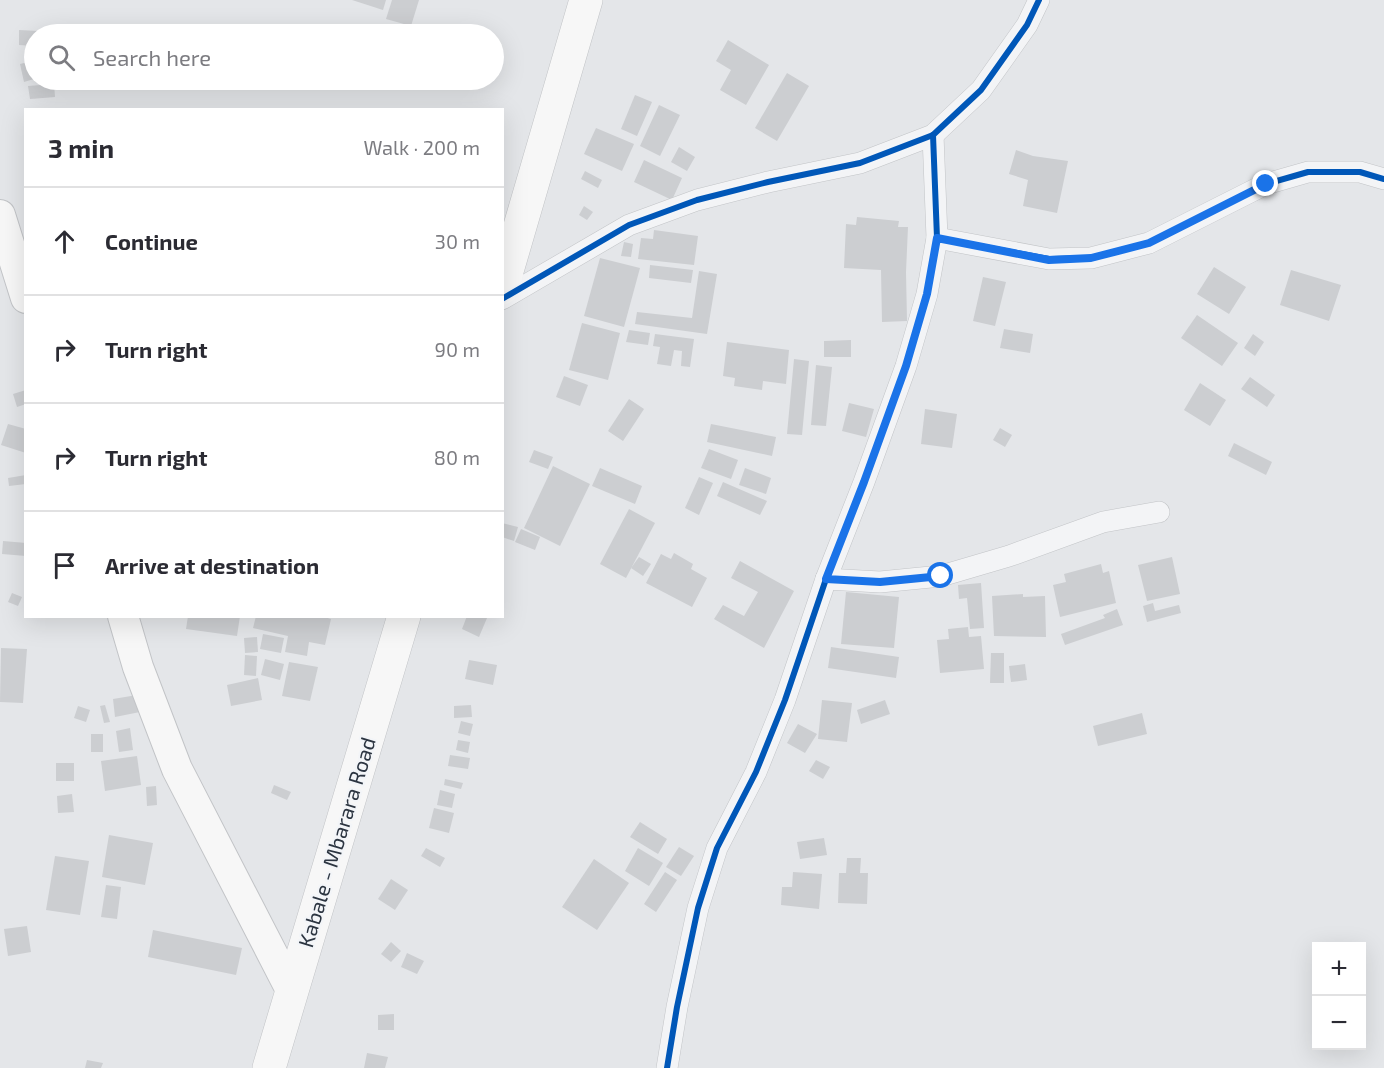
<!DOCTYPE html>
<html lang="en">
<head>
<meta charset="utf-8">
<style>
	:root { --surface:#fff; --page:#f2f2f3; --text:#2b2b33; --muted:#7c7c81; --line:#e1e1e2 }
	body { margin:0; font-family:"Exo 2",sans-serif; background:var(--page); color:var(--text) }
	.controls { position:absolute; right:18px; bottom:18px; display:grid; overflow:hidden; border-radius:0px; box-shadow:0 6px 24px #0002 }
	.controls button { width:54px; height:54px; display:grid; place-items:center; padding:0; border:0; border-bottom:2px solid var(--line); background:var(--surface); color:var(--text); font:30px sans-serif }
	.stop { position:absolute; width:18px; height:18px; margin:-14px; border:4px solid #1a73e8; border-radius:50%; background:#fff }
	.stop.end { background:#1a73e8; border-color:#fff; box-shadow:0 2px 6px #0008 }
	.list { margin:0; padding:0; list-style:none }
	h2 { display:flex; justify-content:space-between; align-items:center; height:78px; margin:0; padding:0 24px; font-size:26px }
	h2 small { font-size:20px; font-weight:400; color:var(--muted) }
	.list li { display:grid; grid-template-columns:39px 1fr auto; gap:18px; align-items:center; box-sizing:border-box; height:108px; padding:0 24px; border-top:2px solid var(--line) }
	.list b { display:block; font-size:22px; white-space:nowrap }
	.list em { font-size:20px; font-style:normal; color:var(--muted) }
	.icon { flex:none; width:33px; height:33px; fill:none; stroke:currentColor; stroke-width:2; stroke-linecap:round; stroke-linejoin:round }
	.map { position:relative; flex:none; width:1384px; height:1068px; overflow:hidden }
	.search { position:absolute; background:var(--surface); box-shadow:0 6px 24px #0002; left:24px; top:24px; width:480px; height:66px; display:flex; align-items:center; gap:15px; box-sizing:border-box; padding:0 21px; border-radius:33px; color:var(--muted); font-size:22px }
	.panel { position:absolute; background:var(--surface); box-shadow:0 6px 24px #0002; left:24px; top:108px; width:480px; height:510px; border-radius:0px }
	.map>svg:first-child { display:block }
	.building { fill:#ccced1 }
	.lines { fill:none; stroke-linecap:round; stroke-linejoin:round }
	.minor-casing { stroke:#c2c4c7; stroke-width:22 }
	.secondary-casing { stroke:#c2c4c7; stroke-width:32 }
	.primary-casing { stroke:#c1c3c6; stroke-width:34 }
	.minor { stroke:#f3f4f6; stroke-width:21 }
	.secondary { stroke:#f7f7f7; stroke-width:30 }
	.primary { stroke:#f7f7f7; stroke-width:33 }
	.cycleway-casing { stroke:#f3f5f8; stroke-width:10 }
	.cycleway { stroke:#0057b8; stroke-width:6 }
	.route { stroke:#1a73e8; stroke-width:8 }
	.labels { text-anchor:middle; dominant-baseline:central; stroke-width:4.5; stroke-linejoin:round; paint-order:stroke }
	.street-label { font-size:21px; fill:#2c3541; stroke:#f3f5f8 }
</style>
</head>
<body>
<div class="map">
<svg width="1384" height="1068" viewBox="0 0 1384 1068">
	<rect width="100%" height="100%" fill="#e4e6e9"/>
	<g class="building">
		<polygon points="352,0 386,0 383,10"/>
		<polygon points="392,0 419,0 411,26 386,19"/>
		<polygon points="19,30 57,32 57,34 34,34 34,46 19,45"/>
		<polygon points="728,40 769,65 746,105 720,90 731,70 716,61"/>
		<polygon points="31,49 34,49 34,79 24,82 20,64 32,61"/>
		<polygon points="787,73 809,86 777,141 755,128"/>
		<polygon points="54,84 55,97 30,99 28,86"/>
		<polygon points="635,95 652,102 637,136 621,129"/>
		<polygon points="659,105 680,115 660,156 640,146"/>
		<polygon points="596,128 634,144 622,171 584,154"/>
		<polygon points="679,147 695,157 687,171 671,162"/>
		<polygon points="1016,150 1033,156 1068,161 1057,213 1023,206 1028,180 1009,174"/>
		<polygon points="644,160 682,178 672,200 634,182"/>
		<polygon points="585,171 602,180 598,188 581,179"/>
		<polygon points="584,206 593,212 587,220 579,215"/>
		<polygon points="857,217 899,221 898,227 908,227 906,272 907,321 882,322 881,270 844,268 846,224 856,225"/>
		<polygon points="654,230 698,236 694,265 638,259 641,238 653,239"/>
		<polygon points="624,242 633,244 631,257 621,256"/>
		<polygon points="600,258 640,268 624,327 584,316"/>
		<polygon points="650,265 693,270 691,283 649,278"/>
		<polygon points="1214,267 1246,287 1229,314 1197,294"/>
		<polygon points="1291,270 1341,285 1329,321 1280,305"/>
		<polygon points="699,271 717,274 707,334 635,324 637,312 692,318"/>
		<polygon points="983,277 1006,282 995,326 973,321"/>
		<polygon points="1197,315 1238,343 1222,366 1181,338"/>
		<polygon points="582,323 620,333 608,380 569,370"/>
		<polygon points="1004,329 1033,334 1030,353 1000,348"/>
		<polygon points="629,330 650,333 648,345 626,342"/>
		<polygon points="655,334 694,339 690,367 681,366 682,351 674,350 671,366 657,364 660,347 653,346"/>
		<polygon points="1253,334 1264,342 1255,356 1244,348"/>
		<polygon points="851,340 851,357 824,357 824,341"/>
		<polygon points="727,342 789,350 786,384 763,381 762,390 734,386 735,378 723,376"/>
		<polygon points="794,359 809,361 802,435 787,434"/>
		<polygon points="816,365 832,367 826,426 811,425"/>
		<polygon points="564,376 588,385 580,406 556,397"/>
		<polygon points="1250,377 1275,395 1267,407 1241,389"/>
		<polygon points="1200,383 1226,400 1210,426 1184,410"/>
		<polygon points="26,390 26,404 17,407 13,394"/>
		<polygon points="629,399 644,409 623,441 608,431"/>
		<polygon points="849,403 874,409 866,437 842,431"/>
		<polygon points="925,409 957,414 952,448 921,444"/>
		<polygon points="8,424 26,429 26,453 1,445"/>
		<polygon points="711,424 776,437 772,456 707,442"/>
		<polygon points="1000,428 1012,435 1005,447 993,440"/>
		<polygon points="1234,443 1272,462 1266,475 1228,456"/>
		<polygon points="709,449 738,460 731,479 701,468"/>
		<polygon points="534,450 553,457 548,469 529,462"/>
		<polygon points="553,466 590,484 560,546 524,528"/>
		<polygon points="600,468 642,486 635,504 592,486"/>
		<polygon points="745,468 771,478 766,494 739,485"/>
		<polygon points="26,475 26,484 9,486 8,478"/>
		<polygon points="699,477 713,483 699,515 685,508"/>
		<polygon points="723,482 767,501 760,515 717,496"/>
		<polygon points="629,509 655,523 626,578 600,564"/>
		<polygon points="502,523 518,527 514,541 502,537"/>
		<polygon points="521,529 540,537 535,550 515,542"/>
		<polygon points="3,541 26,543 26,556 2,554"/>
		<polygon points="674,553 693,564 691,569 707,578 692,607 646,583 661,554 671,559"/>
		<polygon points="639,557 651,564 643,576 631,568"/>
		<polygon points="1172,557 1180,594 1147,601 1138,565"/>
		<polygon points="740,561 794,591 764,648 714,619 723,605 744,616 758,592 731,578"/>
		<polygon points="1101,564 1103,573 1109,571 1116,603 1060,617 1053,585 1066,582 1064,574"/>
		<polygon points="981,583 984,628 970,629 967,598 959,599 958,585"/>
		<polygon points="846,592 899,597 894,648 841,644"/>
		<polygon points="12,593 22,597 18,606 8,602"/>
		<polygon points="1023,594 1023,597 1045,596 1046,637 994,636 992,596"/>
		<polygon points="1153,603 1155,611 1179,605 1181,613 1147,622 1143,606"/>
		<polygon points="1117,609 1123,625 1065,645 1061,634 1105,618 1103,615"/>
		<polygon points="188,616 240,616 237,636 186,629"/>
		<polygon points="256,616 321,616 331,619 325,645 309,642 307,656 285,652 288,636 253,628"/>
		<polygon points="467,616 483,616 487,618 479,637 462,629"/>
		<polygon points="968,627 969,637 981,636 984,669 940,673 937,640 949,639 948,629"/>
		<polygon points="263,634 284,638 281,653 260,649"/>
		<polygon points="257,637 258,652 245,653 244,638"/>
		<polygon points="831,647 899,657 896,678 828,668"/>
		<polygon points="1,648 27,649 23,703 0,702"/>
		<polygon points="991,653 1004,653 1004,683 990,683"/>
		<polygon points="245,655 257,656 256,676 244,675"/>
		<polygon points="265,659 284,664 280,680 261,675"/>
		<polygon points="469,660 497,665 493,685 465,679"/>
		<polygon points="289,662 318,667 310,701 282,696"/>
		<polygon points="1025,664 1027,680 1011,682 1009,666"/>
		<polygon points="258,678 262,700 231,706 227,685"/>
		<polygon points="137,695 140,712 115,717 113,699"/>
		<polygon points="822,700 852,703 847,742 818,739"/>
		<polygon points="885,700 890,714 861,724 857,710"/>
		<polygon points="105,705 110,722 104,723 100,706"/>
		<polygon points="471,705 472,717 454,718 454,706"/>
		<polygon points="78,706 90,710 86,722 74,718"/>
		<polygon points="1142,713 1147,734 1098,746 1093,726"/>
		<polygon points="461,721 473,724 470,736 458,733"/>
		<polygon points="798,724 817,734 805,753 787,743"/>
		<polygon points="130,728 133,750 119,752 116,731"/>
		<rect x="91" y="734" width="12" height="18"/>
		<polygon points="458,740 470,742 468,753 456,750"/>
		<polygon points="450,755 470,758 468,769 448,766"/>
		<polygon points="137,756 141,785 105,791 101,761"/>
		<polygon points="816,760 830,767 823,779 809,771"/>
		<rect x="56" y="763" width="18" height="18"/>
		<polygon points="445,779 463,783 461,789 444,785"/>
		<polygon points="274,785 291,792 287,800 271,793"/>
		<polygon points="156,786 157,805 147,806 146,787"/>
		<polygon points="440,790 455,794 452,808 437,805"/>
		<polygon points="72,794 74,812 58,813 57,796"/>
		<polygon points="434,808 454,813 449,833 429,828"/>
		<polygon points="640,822 667,839 658,854 630,837"/>
		<polygon points="109,835 153,843 145,885 102,877"/>
		<polygon points="824,838 827,855 800,859 797,842"/>
		<polygon points="679,847 694,856 681,876 666,867"/>
		<polygon points="426,848 445,858 440,867 421,856"/>
		<polygon points="638,848 663,863 649,886 625,871"/>
		<polygon points="55,856 89,861 80,915 46,910"/>
		<polygon points="847,858 861,858 860,873 868,873 867,904 838,903 839,873 846,873"/>
		<polygon points="594,859 629,883 597,930 562,907"/>
		<polygon points="665,872 677,880 656,912 644,904"/>
		<polygon points="793,872 822,874 819,909 781,905 782,887 792,887"/>
		<polygon points="391,879 408,890 395,910 378,899"/>
		<polygon points="106,885 121,887 117,919 101,917"/>
		<polygon points="27,926 31,952 8,956 4,929"/>
		<polygon points="153,930 242,948 236,975 148,957"/>
		<polygon points="391,942 401,951 391,962 381,954"/>
		<polygon points="407,953 424,961 417,974 401,967"/>
		<polygon points="394,1014 394,1030 378,1030 378,1015"/>
		<polygon points="367,1053 388,1057 385,1068 364,1068"/>
		<polygon points="87,1060 103,1063 101,1068 85,1068"/>
	</g>
	<g class="lines">
		<defs>
			<g id="minor">
				<polyline points="937,238 1049,259 1091,258 1149,243 1266,184 1308,172 1360,172 1384,179"/>
				<polyline points="502,299 629,225 697,200 768,182 860,163 933,135 981,90 1027,25 1039,0"/>
				<polyline points="826,579 880,582 941,576 1009,556 1103,522 1159,512"/>
				<polyline points="667,1068 677,1007 698,908 717,848 756,772 785,700 826,579 864,482 906,366 927,294 937,238 933,135"/>
			</g>
			<g id="secondary">
				<polyline points="0,215 26,298"/>
				<polyline points="123,616 138,667 177,769 291,990"/>
			</g>
			<g id="primary">
				<polyline points="502,288 586,0"/>
				<polyline points="269,1068 404,616"/>
			</g>
		</defs>
		<use href="#minor" class="minor-casing"/>
		<use href="#secondary" class="secondary-casing"/>
		<use href="#primary" class="primary-casing"/>
		<use href="#minor" class="minor"/>
		<use href="#secondary" class="secondary"/>
		<use href="#primary" class="primary"/>
		<defs>
			<g id="cycleway">
				<polyline points="937,238 1049,259 1091,258 1149,243 1266,184 1308,172 1360,172 1384,179"/>
				<polyline points="502,299 629,225 697,200 768,182 860,163 933,135 981,90 1027,25 1039,0"/>
				<polyline points="667,1068 677,1007 698,908 717,848 756,772 785,700 826,579 864,482 906,366 927,294 937,238 933,135"/>
			</g>
		</defs>
		<use href="#cycleway" class="cycleway-casing"/>
		<use href="#cycleway" class="cycleway"/>
	</g>
	<g class="lines">
		<polyline class="route" points="941,576 880,582 826,579 864,482 906,366 927,294 937,238 1049,260 1091,258 1149,243 1266,184"/>
	</g>
	<g class="labels">
		<g class="street-label">
			<text transform="translate(336 842) rotate(-73)">Kabale - Mbarara Road</text>
		</g>
	</g>
</svg>
<div class="controls">
<button>+</button>
<button>−</button>
</div>
<div class="stop" style="left:941px;top:576px"></div>
<div class="stop end" style="left:1266px;top:184px"></div>
<div class="search"><svg class="icon" aria-label="search" viewBox="0 0 24 24"><circle cx="10" cy="10" r="6"/><path d="M15 15l6 6"/></svg>Search here</div>
<section class="panel">
<h2>3 min<small>Walk · 200 m</small></h2>
<ul class="list">
<li><svg class="icon" aria-label="ahead" viewBox="0 0 24 24"><path d="M12 20V5M6 11l6-6 6 6"/></svg><div><b>Continue</b></div><em>30 m</em></li>
<li><svg class="icon" aria-label="right" viewBox="0 0 24 24"><path d="M7 20v-9h11M14 6l5 5-5 5"/></svg><div><b>Turn right</b></div><em>90 m</em></li>
<li><svg class="icon" aria-label="right" viewBox="0 0 24 24"><path d="M7 20v-9h11M14 6l5 5-5 5"/></svg><div><b>Turn right</b></div><em>80 m</em></li>
<li><svg class="icon" aria-label="arrive" viewBox="0 0 24 24"><path d="M6 21V4h12l-3 4 3 4H6"/></svg><div><b>Arrive at destination</b></div></li>
</ul>
</section>
</div>
</body>
</html>
